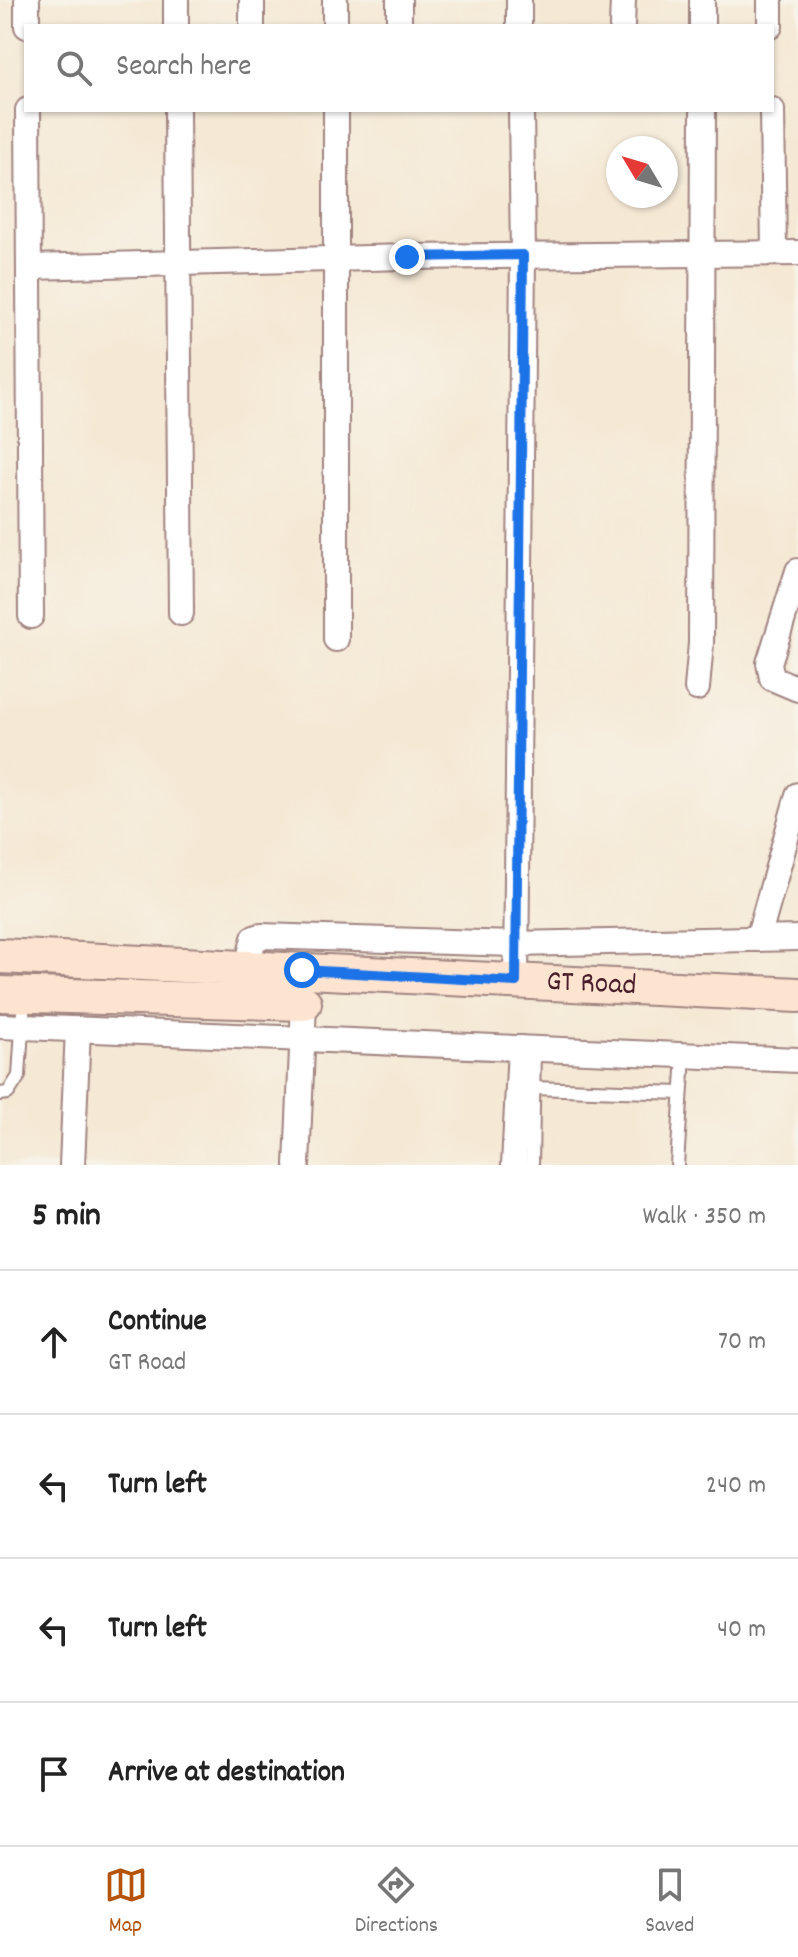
<!DOCTYPE html>
<html lang="en">
<head>
<meta charset="utf-8">
<style>
	:root { --surface:#fff; --page:#f6f6f6; --text:#222; --muted:#767676; --line:#e0e0e0; --accent:#b45309 }
	body { margin:0; font-family:Dekko,sans-serif; background:var(--page); color:var(--text) }
	.compass { position:absolute; left:606px; top:136px; width:72px; height:72px; border-radius:50%; background:var(--surface); box-shadow:0 2px 6px #0004; rotate:308deg }
	.stop { position:absolute; width:24px; height:24px; margin:-18px; border:6px solid #1a73e8; border-radius:50%; background:#fff }
	.stop.end { background:#1a73e8; border-color:#fff; box-shadow:0 2px 8px #0008 }
	.list { margin:0; padding:0; list-style:none }
	h2 { display:flex; justify-content:space-between; align-items:center; height:104px; margin:0; padding:0 32px; font-size:34px }
	h2 small { font-size:26px; font-weight:400; color:var(--muted) }
	.list li { display:grid; grid-template-columns:52px 1fr auto; gap:24px; align-items:center; box-sizing:border-box; height:144px; padding:0 32px; border-top:2px solid var(--line) }
	.list b { display:block; font-size:30px; white-space:nowrap }
	.list p { margin:0; font-size:26px; white-space:nowrap; color:var(--muted) }
	.list em { font-size:26px; font-style:normal; color:var(--muted) }
	.icon { flex:none; width:44px; height:44px; fill:none; stroke:currentColor; stroke-width:2; stroke-linecap:round; stroke-linejoin:round }
	.map { position:relative; flex:none; width:798px; height:1165px; overflow:hidden }
	.search { position:absolute; background:var(--surface); box-shadow:0 2px 6px #0004; left:24px; right:24px; top:24px; height:88px; display:flex; align-items:center; gap:20px; box-sizing:border-box; padding:0 28px; border-radius:0px; color:var(--muted); font-size:30px }
	.sheet { height:680px; background:var(--surface) }
	nav { display:flex; justify-content:space-around; align-items:center; box-sizing:border-box; height:112px; border-top:2px solid var(--line); background:var(--surface); font-size:22px; color:var(--muted) }
	nav a { display:grid; justify-items:center; gap:4px }
	nav .on { color:var(--accent) }
	.map>svg:first-child { display:block }
	.lines { fill:none; stroke-linecap:round; stroke-linejoin:round }
	.lane-casing { stroke:#a08480; stroke-width:16 }
	.street-casing { stroke:#a08480; stroke-width:28 }
	.secondary-casing { stroke:#a08480; stroke-width:38 }
	.lane { stroke:#fff; stroke-width:12 }
	.street { stroke:#fff; stroke-width:24 }
	.secondary { stroke:#fde4d1; stroke-width:34 }
	.route { stroke:#1a73e8; stroke-width:10 }
	.labels { text-anchor:middle; dominant-baseline:central; stroke-width:8; stroke-linejoin:round; paint-order:stroke }
	.street-label { font-size:30px; fill:#4a1f2b; stroke:#f7f3e8 }
</style>
</head>
<body>
<div class="map">
<svg width="798" height="1165" viewBox="0 0 798 1165">
	<rect width="100%" height="100%" fill="#f7f3e8"/>
	<filter id="ink" filterUnits="userSpaceOnUse"><feTurbulence type="fractalNoise" baseFrequency=".0125" numOctaves="2"/><feDisplacementMap in="SourceGraphic" scale="16" xChannelSelector="R" yChannelSelector="G"/><feConvolveMatrix kernelMatrix="1 2 1 2 8 2 1 2 1" color-interpolation-filters="sRGB"/></filter>
	<filter id="wash" filterUnits="userSpaceOnUse"><feTurbulence type="fractalNoise" baseFrequency=".006" numOctaves="4" result="noise"/><feDisplacementMap in="SourceGraphic" scale="32" xChannelSelector="R" yChannelSelector="G"/><feGaussianBlur stdDeviation="1.8" result="paint"/><feColorMatrix in="noise" values="0 0 0 0 0 0 0 0 0 0 0 0 0 0 0 0 0 1.4 0 .05"/><feComposite in="paint" operator="in"/></filter>
	<g filter="url(#wash)">
		<rect width="100%" height="100%" fill="#f5e8d4"/>
	</g>
	<g filter="url(#ink)">
		<g class="lines">
			<defs>
				<g id="lane">
					<polyline points="533,1088 681,1093"/>
					<polyline points="0,1094 8,1093 19,1076 24,997"/>
					<polyline points="532,1165 534,1048"/>
					<polyline points="677,1165 684,1055"/>
				</g>
				<g id="street">
					<polyline points="27,0 27,26"/>
					<polyline points="176,0 176,26"/>
					<polyline points="252,0 252,26"/>
					<polyline points="335,0 335,26"/>
					<polyline points="519,0 519,26"/>
					<polyline points="702,0 702,26"/>
					<polyline points="770,0 770,26"/>
					<polyline points="399,26 399,0"/>
					<polyline points="622,26 623,0"/>
					<polyline points="28,110 31,616"/>
					<polyline points="177,110 181,613"/>
					<polyline points="336,110 336,639"/>
					<polyline points="772,110 774,253"/>
					<polyline points="30,267 407,257 798,253"/>
					<polyline points="798,571 769,663 772,678 798,689"/>
					<polyline points="697,688 701,643 703,110"/>
					<polyline points="758,939 798,795"/>
					<polyline points="247,967 254,938 261,936 514,944 798,938"/>
					<polyline points="516,982 523,255 521,110"/>
					<polyline points="0,1026 798,1060"/>
					<polyline points="72,1165 78,1029"/>
					<polyline points="297,1165 304,1003"/>
					<polyline points="514,1165 520,1048"/>
				</g>
				<g id="secondary">
					<path id="s1" d="M 0,956 L 798,995"/>
					<polyline points="0,994 304,1003"/>
				</g>
			</defs>
			<use href="#lane" class="lane-casing"/>
			<use href="#street" class="street-casing"/>
			<use href="#secondary" class="secondary-casing"/>
			<use href="#lane" class="lane"/>
			<use href="#street" class="street"/>
			<use href="#secondary" class="secondary"/>
		</g>
	</g>
	<g class="lines" filter="url(#ink)">
		<polyline class="route" points="302,970 516,982 523,255 407,257"/>
	</g>
	<g class="labels">
		<g class="street-label">
			<text stroke="none"><textPath href="#s1" startOffset="592">GT Road</textPath></text>
		</g>
	</g>
</svg>
<svg class="compass" viewBox="-18 -18 36 36"><path d="M0-13l5 13h-10z" fill="#e53935"/><path d="M0 13l5-13h-10z" fill="#767676"/></svg>
<div class="stop" style="left:302px;top:970px"></div>
<div class="stop end" style="left:407px;top:257px"></div>
<div class="search"><svg class="icon" aria-label="search" viewBox="0 0 24 24"><circle cx="10" cy="10" r="6"/><path d="M15 15l6 6"/></svg>Search here</div>
</div>
<section class="sheet">
<h2>5 min<small>Walk · 350 m</small></h2>
<ul class="list">
<li><svg class="icon" aria-label="ahead" viewBox="0 0 24 24"><path d="M12 20V5M6 11l6-6 6 6"/></svg><div><b>Continue</b><p>GT Road</p></div><em>70 m</em></li>
<li><svg class="icon" aria-label="left" viewBox="0 0 24 24"><path d="M17 20v-9H6M10 6l-5 5 5 5"/></svg><div><b>Turn left</b></div><em>240 m</em></li>
<li><svg class="icon" aria-label="left" viewBox="0 0 24 24"><path d="M17 20v-9H6M10 6l-5 5 5 5"/></svg><div><b>Turn left</b></div><em>40 m</em></li>
<li><svg class="icon" aria-label="arrive" viewBox="0 0 24 24"><path d="M6 21V4h12l-3 4 3 4H6"/></svg><div><b>Arrive at destination</b></div></li>
</ul>
</section>
<nav>
<a class="on"><svg class="icon" aria-label="map" viewBox="0 0 24 24"><path d="M3 6l6-2 6 2 6-2v14l-6 2-6-2-6 2zM9 4v14M15 6v14"/></svg>Map</a>
<a><svg class="icon" aria-label="directions" viewBox="0 0 24 24"><path d="M12 3l9 9-9 9-9-9zM9 14v-3h6M13 9l2 2-2 2"/></svg>Directions</a>
<a><svg class="icon" aria-label="saved" viewBox="0 0 24 24"><path d="M7 4h10v16l-5-4-5 4z"/></svg>Saved</a>
</nav>
</body>
</html>
